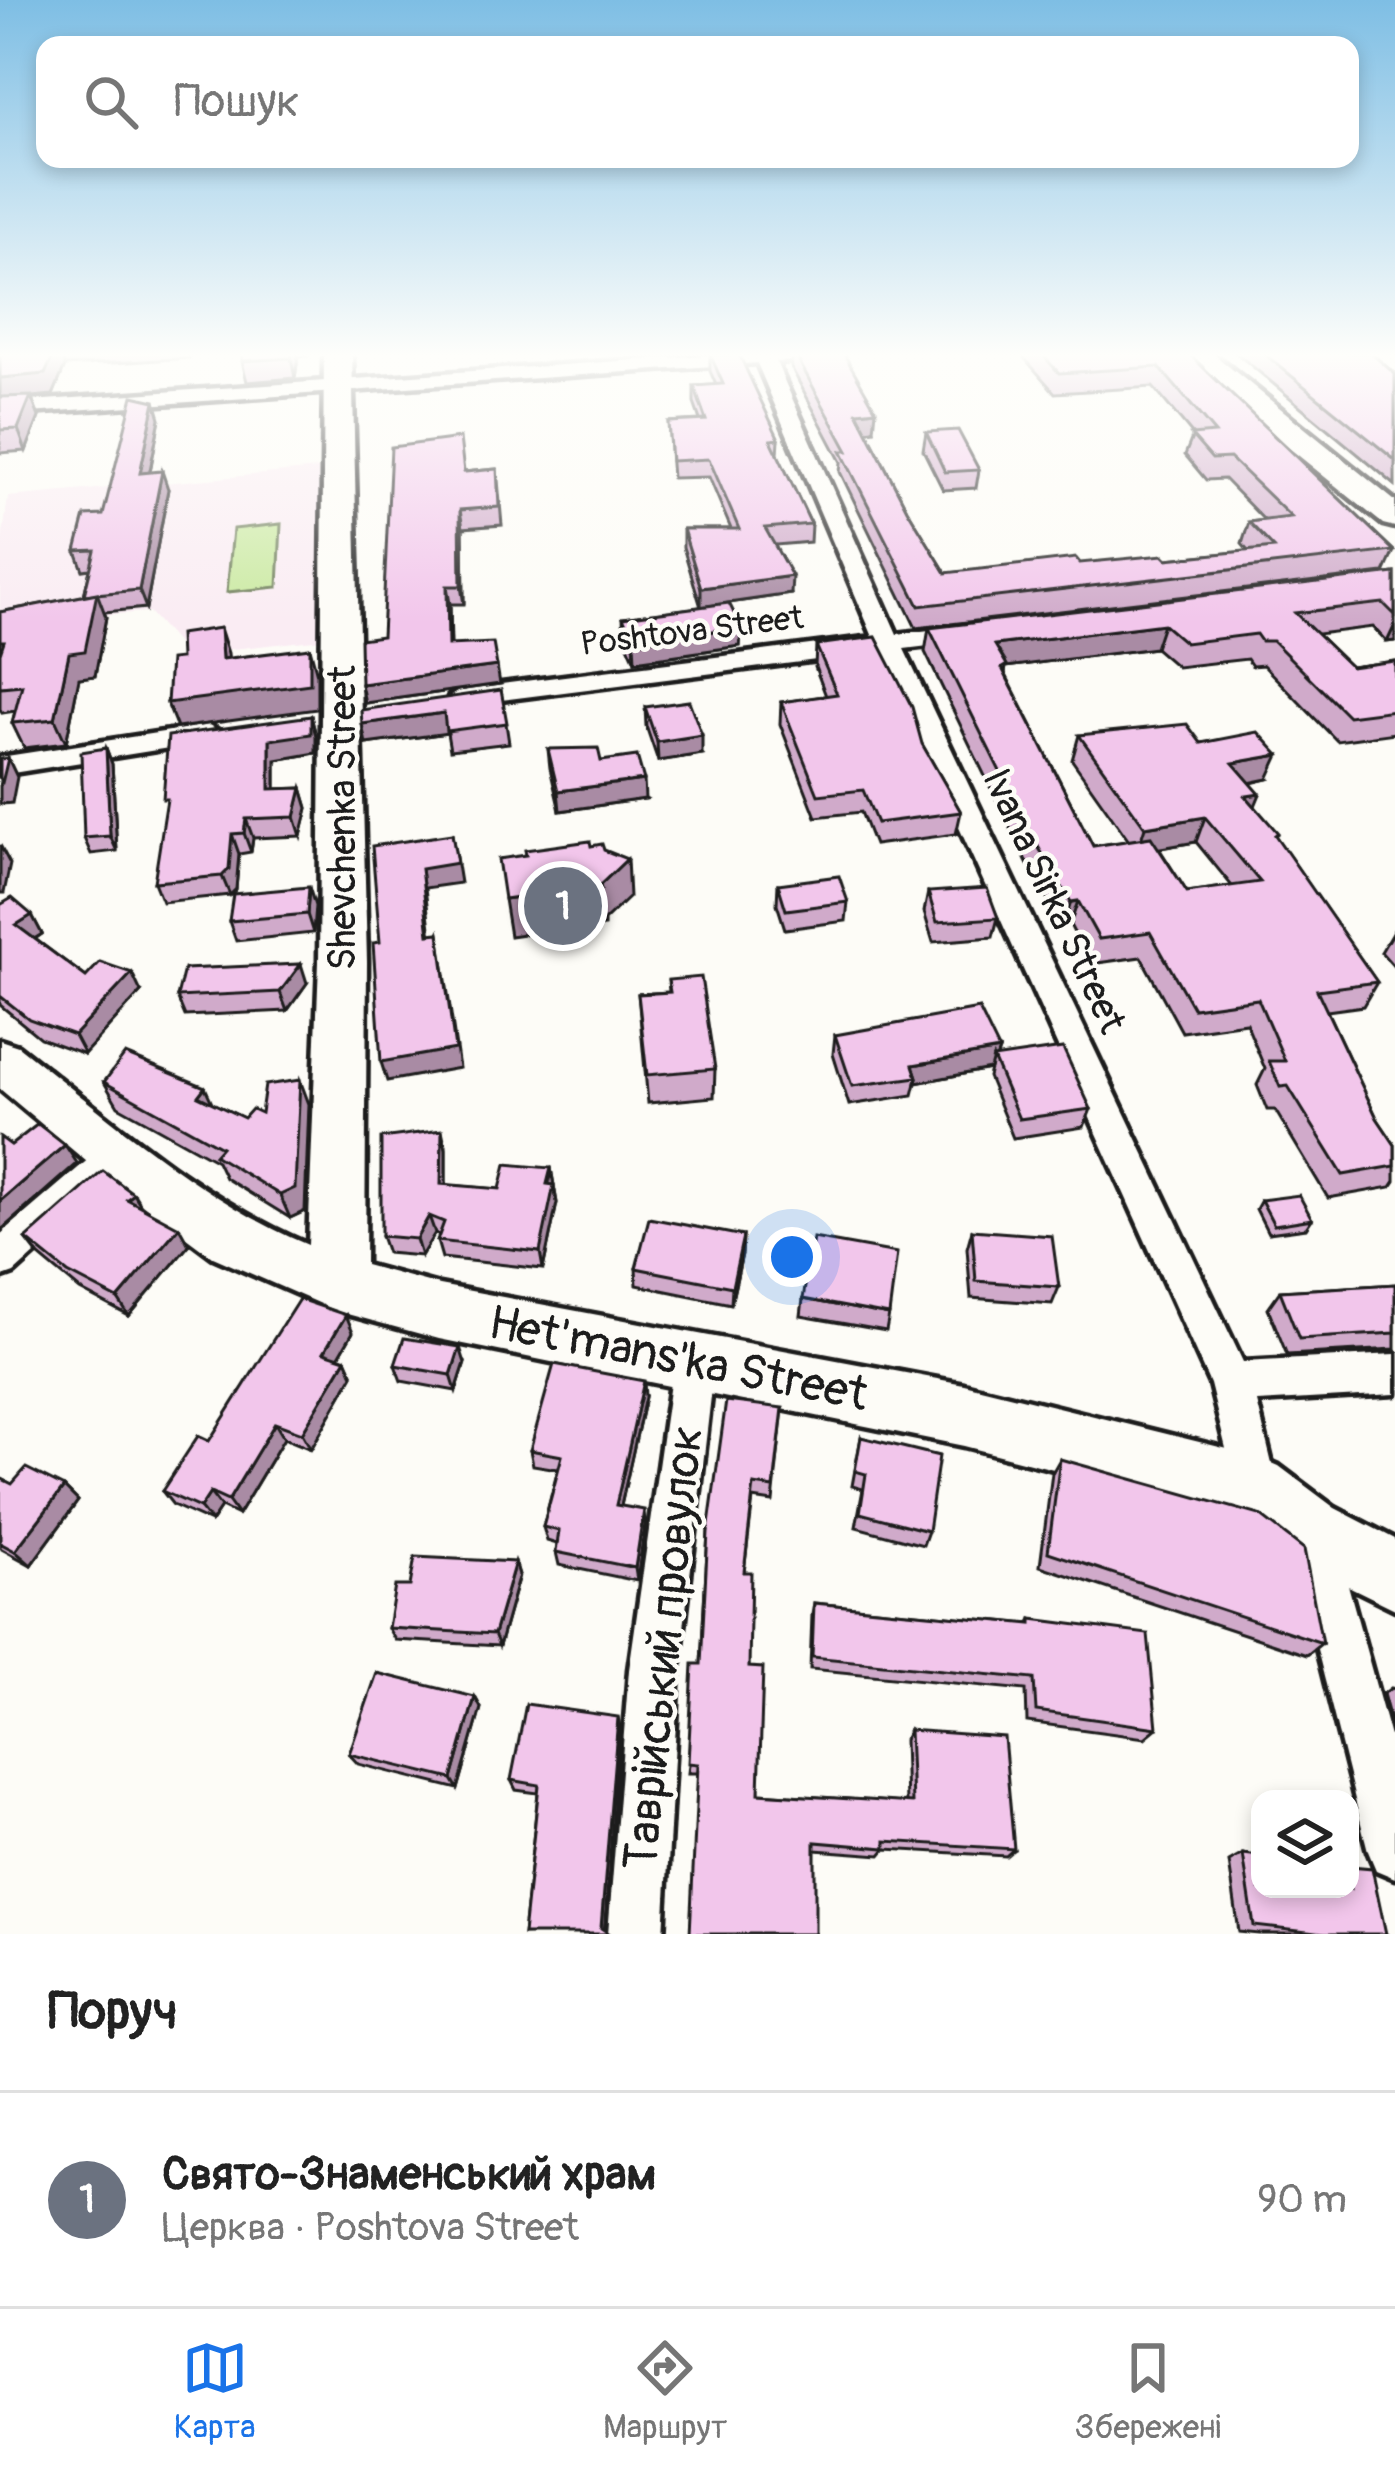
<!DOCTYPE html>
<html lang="uk">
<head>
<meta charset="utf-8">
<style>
	:root { --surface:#fff; --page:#f2f2f2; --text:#222; --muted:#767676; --line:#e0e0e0; --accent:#1a73e8 }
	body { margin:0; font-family:Pangolin,sans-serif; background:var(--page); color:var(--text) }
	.controls { position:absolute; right:36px; bottom:36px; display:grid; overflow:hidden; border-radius:24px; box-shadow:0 6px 18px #0003 }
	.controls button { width:108px; height:108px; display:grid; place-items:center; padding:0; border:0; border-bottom:3px solid var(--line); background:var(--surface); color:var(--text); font:60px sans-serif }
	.you { position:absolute; left:792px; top:1257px; width:42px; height:42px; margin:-30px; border:9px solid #fff; border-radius:50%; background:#1a73e8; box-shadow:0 0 0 18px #1a73e833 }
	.badge { display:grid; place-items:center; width:78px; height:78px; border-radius:50%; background:var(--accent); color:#fff; font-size:39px; font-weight:700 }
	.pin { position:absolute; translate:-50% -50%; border:6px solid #fff; box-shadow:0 3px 12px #0006 }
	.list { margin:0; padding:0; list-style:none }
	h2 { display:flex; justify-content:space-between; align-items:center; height:156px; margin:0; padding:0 48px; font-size:51px }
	h2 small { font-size:39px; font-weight:400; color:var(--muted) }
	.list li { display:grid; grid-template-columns:78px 1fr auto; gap:36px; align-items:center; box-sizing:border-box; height:216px; padding:0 48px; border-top:3px solid var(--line) }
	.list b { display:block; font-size:45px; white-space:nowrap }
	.list p { margin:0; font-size:39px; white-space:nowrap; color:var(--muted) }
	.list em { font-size:39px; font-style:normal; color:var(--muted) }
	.icon { flex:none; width:66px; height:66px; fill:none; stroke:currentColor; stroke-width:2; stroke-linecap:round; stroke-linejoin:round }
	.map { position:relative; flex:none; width:1395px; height:1934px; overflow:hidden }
	.search { position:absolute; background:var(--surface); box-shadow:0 6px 18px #0003; left:36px; right:36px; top:36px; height:132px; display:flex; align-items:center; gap:30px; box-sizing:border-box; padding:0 42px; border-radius:24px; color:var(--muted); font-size:45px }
	.sheet { height:372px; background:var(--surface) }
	nav { display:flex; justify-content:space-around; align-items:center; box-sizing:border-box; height:168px; border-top:3px solid var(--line); background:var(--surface); font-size:33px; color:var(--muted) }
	nav a { display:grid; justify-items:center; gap:6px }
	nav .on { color:var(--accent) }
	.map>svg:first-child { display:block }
	.built { fill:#faecf3 }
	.green { fill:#cae9a1; stroke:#73825e; stroke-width:3 }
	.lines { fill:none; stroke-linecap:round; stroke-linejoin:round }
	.street-casing { stroke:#1c1c1c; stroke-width:9 }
	.secondary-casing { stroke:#1c1c1c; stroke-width:9 }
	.street { fill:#fdfcf7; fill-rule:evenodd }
	.secondary { fill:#fdfcf7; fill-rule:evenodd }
	.wall { fill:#d0aaca; stroke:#1c1c1c; stroke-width:3; fill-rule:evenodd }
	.shaded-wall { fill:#a98ba4; stroke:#1c1c1c; stroke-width:3 }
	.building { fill:#f2c6eb; stroke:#1c1c1c; stroke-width:3 }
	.labels { text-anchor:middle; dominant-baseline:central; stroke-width:9; stroke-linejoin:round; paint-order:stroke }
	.far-street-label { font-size:33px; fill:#1c1c1c; stroke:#fdfcf7 }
	.street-label { font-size:39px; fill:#1c1c1c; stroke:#fdfcf7 }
	.near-street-label { font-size:48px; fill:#1c1c1c; stroke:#fdfcf7 }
</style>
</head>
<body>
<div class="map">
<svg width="1395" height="1934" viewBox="0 0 1395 1934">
	<rect width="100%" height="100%" fill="#fdfcf7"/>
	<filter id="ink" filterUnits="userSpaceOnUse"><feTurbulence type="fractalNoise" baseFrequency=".00833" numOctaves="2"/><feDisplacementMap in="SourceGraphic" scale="24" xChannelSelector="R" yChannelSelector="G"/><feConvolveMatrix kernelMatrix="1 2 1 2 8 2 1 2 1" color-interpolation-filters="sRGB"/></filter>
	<g filter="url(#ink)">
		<polygon class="built" points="318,469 323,639 186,654 149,612 56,618 0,629 0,556 8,497"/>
		<polygon class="green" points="281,524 278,587 227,592 233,529"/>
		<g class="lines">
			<defs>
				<g id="street">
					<polygon points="753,352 846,352 837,358 776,362 897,634 970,625 983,633 970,641 904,649 1243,1362 1395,1354 1395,1394 1257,1402 1278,1489 1272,1505 1256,1511 1240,1505 1210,1384 880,652 462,705 449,697 462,689 873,637 757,363 0,415 0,403"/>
					<polygon points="209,725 223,734 219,740 0,775 0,757"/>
					<polygon points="118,1140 131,1145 137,1156 131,1167 14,1273 0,1278 0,1235 105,1145"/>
					<polygon points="694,1342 709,1348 715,1362 679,1670 664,1934 608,1934 629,1670 673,1362 679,1348"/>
					<polygon points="1311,1511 1327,1518 1334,1534 1395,1755 1395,1878 1376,1870 1368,1851 1288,1534 1295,1518"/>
				</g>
				<g id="secondary">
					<path d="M 324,352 L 352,352 L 367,962 L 365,1265 L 439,1285 L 964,1384 L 1256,1456 L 1279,1466 L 1335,1508 L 1395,1539 L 1395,1609 L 1287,1556 L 1240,1517 L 964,1446 L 439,1339 L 336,1311 L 213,1257 L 99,1172 L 0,1089 L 0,1040 L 18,1046 C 110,1118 200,1199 308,1245 L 319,962 Z"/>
					<polygon points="1181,352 1211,352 1395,501 1395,527 1383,524 1247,414"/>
				</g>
			</defs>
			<use href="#street" class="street-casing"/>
			<use href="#secondary" class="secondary-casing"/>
			<use href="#street" class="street"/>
			<use href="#secondary" class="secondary"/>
		</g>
		<g class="wall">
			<polygon points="0,352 190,352 189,358 65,366 53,395 31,397 39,417 26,451 0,453"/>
			<polygon points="243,352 307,352 307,356 298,357 295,378 247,382 242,361"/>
			<polygon points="791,352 843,352 874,430 867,431 907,509 946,573 1167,559 1248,551 1242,544 1249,522 1264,520 1224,479 1206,480 1185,455 1193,435 1153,387 1055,393 1019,352 1187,352 1394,551 1384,573 916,628 840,472 841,462 791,367"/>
			<polygon points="1235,352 1370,352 1395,374 1395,485"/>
			<polygon points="710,354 779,439 778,455 811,524 810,542 775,545 791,594 708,606 741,627 740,646 635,661 624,636 623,617 701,607 683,547 683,529 731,529 709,477 672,478 668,422 700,420 694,403 694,386 716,385 710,371"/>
			<polygon points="160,418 150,472 168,489 146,608 104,612 106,617 95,676 79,678 66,743 24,748 12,723 15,711 2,713 0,709 0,612 84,596 90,569 83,570 76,551 103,515"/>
			<polygon points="926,432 979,470 976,488 943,490 923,450"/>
			<polygon points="497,469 502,525 463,528 464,604 450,604 451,645 500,684 365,703 361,684 382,636 464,472"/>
			<path d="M 1395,573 L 1395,641 L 1387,642 L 1373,627 L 1317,634 L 1351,667 L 1395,661 L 1395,733 L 1337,741 L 1263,665 L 1252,666 L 1247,659 L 1177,667 L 1155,648 L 1006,667 L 1005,673 L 1093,846 L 1129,841 L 1072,760 L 1079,735 L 1201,743 L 1268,779 L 1251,783 L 1255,807 L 1377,982 L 1363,1006 L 1327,1011 L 1377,1118 L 1395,1145 L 1395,1181 L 1391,1187 L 1328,1198 L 1275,1110 L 1267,1110 L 1257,1085 L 1265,1069 L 1246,1023 L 1182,1032 L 1141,957 L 1090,964 L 1070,925 L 1063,927 L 1027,863 L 925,652 L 929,628 ZM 1196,842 L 1232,886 L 1187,892 L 1159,848 Z"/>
			<polygon points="816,645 922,744 961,812 956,834 874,845 861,812 816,817 780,724 781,702 826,696 815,667"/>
			<polygon points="501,690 509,743 450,750 447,733 366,744"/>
			<polygon points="645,707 702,754 658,761 646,726"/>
			<polygon points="311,716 316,736 316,753 276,760 276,789 302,788 308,808 301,836 253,838 251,852 239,854 236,889 230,895 162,902 154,882"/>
			<polygon points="106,748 112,764 117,851 91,854 84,838"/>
			<polygon points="548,749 645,799 560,811 550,768"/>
			<polygon points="778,884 848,902 846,921 785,929 777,904"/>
			<polygon points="928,892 998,918 993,937 933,942 924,912"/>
			<polygon points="0,905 32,915 42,934 35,939 86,977 141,992 84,1054 40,1038 0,1005"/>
			<polygon points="315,906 313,933 236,941 229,921"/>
			<polygon points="1395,928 1395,968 1381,952"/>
			<polygon points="668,980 715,1069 714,1097 648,1103 638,994 669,992"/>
			<polygon points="307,983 287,1011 185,1016 177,997"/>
			<polygon points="835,1035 999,1050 997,1057 1091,1109 1084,1127 1013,1138 988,1077 990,1069 916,1083 913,1095 849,1105 833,1054"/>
			<polygon points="104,1082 212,1103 244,1118 309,1104 305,1211 290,1218 225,1178 217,1161 118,1106"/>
			<polygon points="446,1149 446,1185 500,1189 551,1168 557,1203 543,1269 442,1258 437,1241 439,1236 435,1233 421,1256 387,1253 381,1236"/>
			<polygon points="1261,1200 1312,1219 1306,1228 1268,1233 1256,1209"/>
			<polygon points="142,1207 189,1245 129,1316 80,1290 39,1256 26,1239"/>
			<polygon points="972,1230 1059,1287 1052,1304 971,1298 967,1248"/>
			<polygon points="743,1236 742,1254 731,1304 637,1285 636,1268"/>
			<polygon points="1395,1284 1395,1349 1287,1355 1268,1308 1280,1291"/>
			<polygon points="803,1299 889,1315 886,1331 801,1316"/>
			<polygon points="353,1332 339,1356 346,1359 353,1375 311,1449 284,1438 238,1515 221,1507 211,1522 173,1505 162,1491 209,1441"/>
			<polygon points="465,1363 456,1391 401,1381 395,1365"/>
			<polygon points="645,1397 621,1506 645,1524 637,1581 559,1565 556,1552 557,1544 547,1541 543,1527 558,1469 533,1465 530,1450"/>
			<polygon points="783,1408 773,1502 753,1499 744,1572 749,1667 759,1793 906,1803 904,1740 909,1730 1014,1849 1006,1856 886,1849 881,1855 815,1850 697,1773 688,1773 701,1664 708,1532"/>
			<polygon points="861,1437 928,1531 923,1545 856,1527 863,1489 852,1486"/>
			<polygon points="1060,1459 1322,1643 1307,1655 1040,1566 1052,1473"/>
			<polygon points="0,1478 12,1484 64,1487 78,1501 31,1565 0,1548"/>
			<polygon points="515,1562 519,1575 499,1646 395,1640 388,1628 410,1586"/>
			<polygon points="814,1603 1029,1624 1032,1619 1157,1728 1145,1738 1027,1722 1026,1690 810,1669 812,1615"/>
			<polygon points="1391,1688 1395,1689 1395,1738 1383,1694"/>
			<polygon points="475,1697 481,1708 458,1789 358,1764 349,1754"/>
			<polygon points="620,1727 604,1930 523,1934 538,1793 516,1790 511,1780"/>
			<polygon points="1243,1854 1386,1934 1259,1934 1239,1932 1229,1862"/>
		</g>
		<g class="shaded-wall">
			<polygon points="55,352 60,352 65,366 53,395 31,397 39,417 26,451 18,429 0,400 0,378"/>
			<polygon points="292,352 297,352 298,357 295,378 291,358"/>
			<polygon points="155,401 160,418 146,491 140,473"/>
			<polygon points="876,410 874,430 855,432 857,412"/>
			<polygon points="162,471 168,489 146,608 139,590"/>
			<polygon points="460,510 463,528 464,604 461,586"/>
			<polygon points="792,576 791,594 701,607 701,588"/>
			<polygon points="447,586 450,604 451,663 448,645"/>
			<polygon points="97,593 106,617 95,676 79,678 66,743 55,719 69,653"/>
			<polygon points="1163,624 1155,648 1006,667 1002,689 995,645"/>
			<polygon points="1395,625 1395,641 1387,642"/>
			<polygon points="741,627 740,646 635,661 634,642"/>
			<polygon points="220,628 228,653 231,685 222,659"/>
			<polygon points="310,648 317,674 317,709 177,728 167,703"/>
			<polygon points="497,666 500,684 365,703 361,684"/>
			<polygon points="444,713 448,733 366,744 362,724"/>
			<polygon points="311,716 316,736 316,753 276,760 276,809 270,789 270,740"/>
			<polygon points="702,735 702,754 658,761 657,742"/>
			<polygon points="106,748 112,764 117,851 110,836"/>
			<polygon points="1279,755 1268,779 1224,788 1233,763"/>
			<polygon points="8,758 17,777 12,803 0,804 0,783"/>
			<polygon points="644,780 645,799 560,811 558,791"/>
			<polygon points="302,788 308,808 301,836 295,817"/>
			<polygon points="1260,794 1250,818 1246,796"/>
			<polygon points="1205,817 1196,842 1137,852 1145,827"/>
			<polygon points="246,819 253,838 251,852 244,833"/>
			<polygon points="232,834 239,854 236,889 230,895 222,876"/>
			<polygon points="452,834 460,883 425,888 433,953 429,934 421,869"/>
			<polygon points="0,845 10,864 4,893 0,893"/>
			<polygon points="627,859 629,897 604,921 604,926 539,936 534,899 600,885"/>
			<polygon points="309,887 315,906 313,933 307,914"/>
			<polygon points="533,895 538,932 510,936 504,899"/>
			<polygon points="1078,901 1070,925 1063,927 1071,902"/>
			<polygon points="32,915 42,934 26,944 16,925"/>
			<polygon points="439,933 459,1068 387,1081 381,1062"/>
			<polygon points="301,964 307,983 287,1011 280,992"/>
			<polygon points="132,973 141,992 84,1054 74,1035"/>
			<polygon points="999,1050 995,1062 993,1058 990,1069 916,1083 917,1077 913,1065"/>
			<polygon points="300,1080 309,1104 305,1211 290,1218 280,1195"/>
			<polygon points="205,1087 216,1111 198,1096"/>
			<polygon points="442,1130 446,1149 446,1202 441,1184"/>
			<polygon points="65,1145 77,1163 0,1231 0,1201"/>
			<polygon points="551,1168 557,1203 543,1269 540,1252"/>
			<polygon points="134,1194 145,1212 127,1199"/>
			<polygon points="429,1216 435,1233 421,1256 416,1239"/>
			<polygon points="179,1227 189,1245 129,1316 118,1299"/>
			<polygon points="743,1236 742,1254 731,1304 732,1287"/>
			<polygon points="346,1315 353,1332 332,1368 324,1352"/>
			<polygon points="460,1347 465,1363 456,1391 451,1375"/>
			<polygon points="346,1359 353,1375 311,1449 302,1433"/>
			<polygon points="644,1381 645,1397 618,1519 616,1505"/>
			<polygon points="275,1423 284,1438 238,1515 228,1501"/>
			<polygon points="64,1487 78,1501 31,1565 15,1551"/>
			<polygon points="210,1493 221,1507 211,1522 200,1508"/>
			<polygon points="644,1510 645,1524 637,1581 635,1568"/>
			<polygon points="515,1562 519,1575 499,1646 494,1634"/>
			<polygon points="475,1697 481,1708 458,1789 452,1779"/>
			<polygon points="618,1717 620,1727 604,1934 601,1928"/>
		</g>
		<g class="building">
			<polygon points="0,352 55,352 45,374 0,378"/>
			<polygon points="243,352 292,352 291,358 242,361"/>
			<polygon points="794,352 843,352 876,410 857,412 907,509 946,573 1076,558 1080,563 1163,555 1167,559 1274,548 1249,522 1291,517 1230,458 1212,459 1191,435 1215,433 1159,367 1059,373 1040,352 1187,352 1394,551 919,606 841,451 848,451"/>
			<polygon points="1262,352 1370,352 1395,374 1395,460"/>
			<polygon points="710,354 739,354 779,439 771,440 811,524 765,528 792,576 701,588 683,529 739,529 709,459 671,461 668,422 706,420 694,386 723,384"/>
			<polygon points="31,396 18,429 0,430 0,397"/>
			<polygon points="133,396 155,401 140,473 162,471 139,590 84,595 95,550 76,551 85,516 103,515"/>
			<polygon points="958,430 979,470 945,472 926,432"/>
			<polygon points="460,438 464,472 497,469 499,507 460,510 461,586 447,586 448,645 493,643 497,666 361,684 360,639 382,636 391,447"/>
			<polygon points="1395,573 1395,615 1383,603 1295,613 1351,667 1395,661 1395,710 1348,716 1273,641 1261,641 1256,634 1185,643 1163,624 995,645 1007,665 1002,668 1093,846 1151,837 1187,892 1260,882 1205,817 1145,827 1079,735 1187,724 1201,743 1258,732 1279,755 1233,763 1260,794 1246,796 1278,833 1275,835 1377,982 1317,990 1377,1118 1395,1145 1395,1166 1343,1175 1288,1086 1280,1087 1269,1061 1285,1061 1258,999 1193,1008 1150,932 1099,939 1078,901 1071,902 1033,838 929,628"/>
			<polygon points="97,593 85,651 69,653 55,719 12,723 22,685 0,687 0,653 4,641 0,641 0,612"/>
			<polygon points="729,603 741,627 634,642 623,617"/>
			<polygon points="220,628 222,659 310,648 310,684 167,703 170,660 180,659 179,634"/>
			<polygon points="876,637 912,707 922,744 961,812 877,823 863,790 818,795 781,702 837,694 816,645"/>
			<polygon points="501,690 507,723 446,731 444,713 362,724 361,710"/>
			<polygon points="689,701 702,735 657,742 645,707"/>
			<polygon points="311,716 311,734 270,740 270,789 302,788 295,817 246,819 244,833 232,834 229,869 222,876 154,882 167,799 163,799 168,736"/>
			<polygon points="106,748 110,836 84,838 81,752"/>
			<polygon points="598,748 601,761 637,756 644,780 558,791 548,749"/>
			<polygon points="8,758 2,783 0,783 0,759"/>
			<polygon points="452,834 457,863 421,869 429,934 439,933 455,1049 381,1062 373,943 380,942 372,846"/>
			<polygon points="590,841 591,846 602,844 604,850 627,859 600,885 601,889 534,899 533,895 504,899 498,859 526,855 525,850"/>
			<polygon points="839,876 848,902 786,910 778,884"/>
			<polygon points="309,887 307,914 229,921 233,894"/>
			<polygon points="987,888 998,918 937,922 928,892"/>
			<polygon points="12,898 32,915 16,925 86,977 100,962 132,973 74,1035 29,1019 0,996 0,905"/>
			<polygon points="301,964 280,992 177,997 184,969"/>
			<polygon points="701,977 715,1069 647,1075 638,994 670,992 668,980"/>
			<polygon points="979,1009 999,1050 913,1065 917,1077 852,1086 835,1035"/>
			<polygon points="1063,1048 1091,1109 1019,1119 993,1058"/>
			<polygon points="125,1054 205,1087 198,1096 244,1118 252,1109 261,1113 265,1085 300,1080 295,1188 280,1195 214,1155 221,1147 104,1082"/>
			<polygon points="38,1124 65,1145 0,1201 0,1137 11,1145"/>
			<polygon points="442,1130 441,1184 500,1189 506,1164 551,1168 547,1184 554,1185 540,1252 437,1241 444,1222 429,1216 416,1239 381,1236 381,1138"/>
			<polygon points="103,1171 134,1194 127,1199 179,1227 118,1299 68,1273 26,1239"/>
			<polygon points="1299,1195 1312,1219 1274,1225 1261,1200"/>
			<polygon points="649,1218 743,1236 732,1287 636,1268"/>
			<polygon points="972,1230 1052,1236 1059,1287 976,1281"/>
			<polygon points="813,1238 897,1253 889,1315 803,1299"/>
			<polygon points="1395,1284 1395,1333 1299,1339 1280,1291"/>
			<polygon points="299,1299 346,1315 324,1352 346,1359 302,1433 275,1423 228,1501 210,1493 200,1508 162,1491 198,1436 209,1441"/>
			<polygon points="404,1338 460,1347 451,1375 395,1365"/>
			<polygon points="554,1364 644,1381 616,1505 644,1510 635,1568 556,1552 559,1531 543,1527 562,1456 530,1450"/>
			<polygon points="726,1401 783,1408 774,1488 754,1485 744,1572 751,1572 749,1667 763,1668 759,1793 912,1803 909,1730 1004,1737 1014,1849 886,1841 886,1848 815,1842 815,1934 690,1934 698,1764 688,1763 693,1664 701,1664 708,1532"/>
			<polygon points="861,1437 939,1456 928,1531 860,1513 866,1474 855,1471"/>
			<polygon points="1060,1459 1260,1515 1304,1549 1322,1643 1048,1552"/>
			<polygon points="26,1468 64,1487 15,1551 0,1543 0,1478 12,1484"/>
			<polygon points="415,1557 515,1562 494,1634 388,1628 395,1586 410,1586"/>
			<polygon points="814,1603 1032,1624 1032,1619 1148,1634 1157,1728 1036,1711 1034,1679 812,1657"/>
			<polygon points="377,1673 475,1697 452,1779 349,1754"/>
			<polygon points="526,1704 618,1717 601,1928 610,1934 523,1934 539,1785 511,1780"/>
			<polygon points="1243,1854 1260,1856 1260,1889 1350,1889 1350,1866 1372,1868 1386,1934 1325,1934 1254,1926"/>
		</g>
	</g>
	<linearGradient id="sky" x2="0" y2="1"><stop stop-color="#7ebee4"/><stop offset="0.57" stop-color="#fefefb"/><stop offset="1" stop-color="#fefefb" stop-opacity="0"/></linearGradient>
	<rect width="1395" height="623" fill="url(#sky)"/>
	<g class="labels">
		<g class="far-street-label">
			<text transform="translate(692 631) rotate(-7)">Poshtova Street</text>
		</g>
		<g class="street-label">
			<text transform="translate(342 818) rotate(-90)">Shevchenka Street</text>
			<text transform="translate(1054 901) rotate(65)">Ivana Sirka Street</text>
		</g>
		<g class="near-street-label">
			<text transform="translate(678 1359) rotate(11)">Het'mans'ka Street</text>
			<text transform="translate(664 1648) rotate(-84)">Таврійський провулок</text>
		</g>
	</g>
</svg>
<div class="controls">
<button><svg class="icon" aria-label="layers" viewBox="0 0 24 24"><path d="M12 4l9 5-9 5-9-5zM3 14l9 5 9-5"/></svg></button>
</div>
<div class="you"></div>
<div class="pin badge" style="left:563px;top:906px;background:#6b7280">1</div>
<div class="search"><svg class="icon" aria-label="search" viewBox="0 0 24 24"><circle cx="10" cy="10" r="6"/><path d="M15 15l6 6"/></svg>Пошук</div>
</div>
<section class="sheet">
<h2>Поруч<small></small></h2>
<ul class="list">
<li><span class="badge" style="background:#6b7280">1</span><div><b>Свято-Знаменський храм</b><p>Церква · Poshtova Street</p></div><em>90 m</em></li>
</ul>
</section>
<nav>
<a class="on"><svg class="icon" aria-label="map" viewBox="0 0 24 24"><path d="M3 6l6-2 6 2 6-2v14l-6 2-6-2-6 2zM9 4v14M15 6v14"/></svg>Карта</a>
<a><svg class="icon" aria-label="directions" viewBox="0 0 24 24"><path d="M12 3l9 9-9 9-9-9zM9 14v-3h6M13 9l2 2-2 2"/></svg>Маршрут</a>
<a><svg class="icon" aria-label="saved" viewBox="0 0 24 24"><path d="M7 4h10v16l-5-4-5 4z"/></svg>Збережені</a>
</nav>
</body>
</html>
